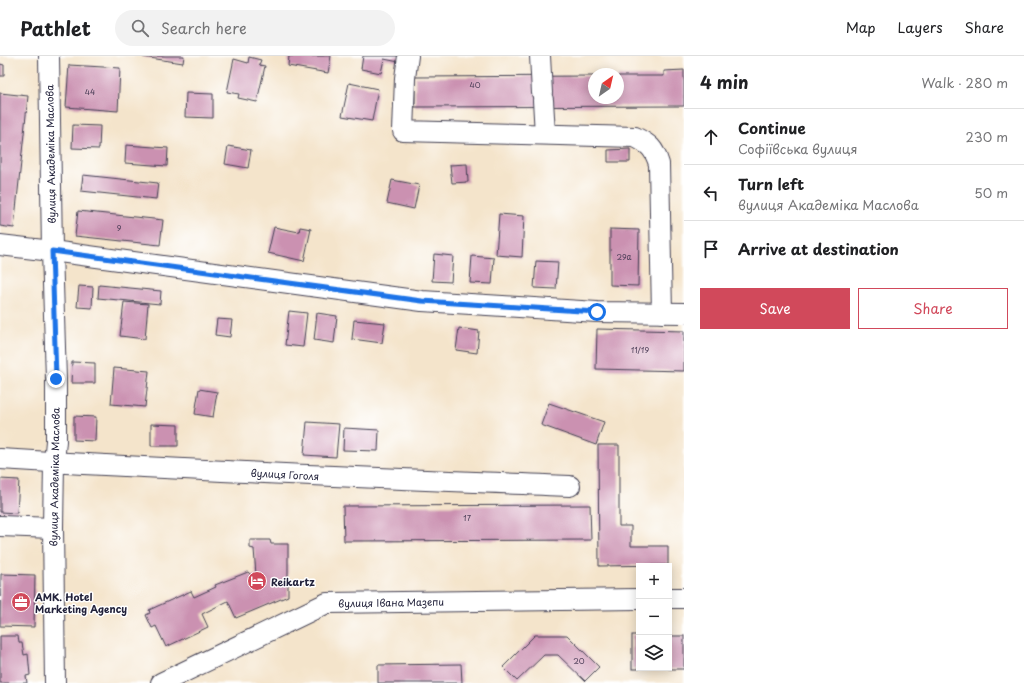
<!DOCTYPE html>
<html lang="en">
<head>
<meta charset="utf-8">
<style>
	:root { --surface:#fff; --page:#f2f2f2; --text:#202124; --muted:#757577; --line:#e0e0e0; --accent:#d1495b }
	body { margin:0; font-family:"Playpen Sans",sans-serif; background:var(--page); color:var(--text) }
	.controls { position:absolute; right:12px; bottom:12px; display:grid; overflow:hidden; border-radius:0px; box-shadow:0 2px 10px #0003 }
	.controls button { width:36px; height:36px; display:grid; place-items:center; padding:0; border:0; border-bottom:1px solid var(--line); background:var(--surface); color:var(--text); font:20px sans-serif }
	.compass { position:absolute; left:588px; top:12px; width:36px; height:36px; border-radius:50%; background:var(--surface); box-shadow:0 2px 10px #0003; rotate:34deg }
	.stop { position:absolute; width:12px; height:12px; margin:-9px; border:3px solid #1a73e8; border-radius:50%; background:#fff }
	.stop.end { background:#1a73e8; border-color:#fff; box-shadow:0 1px 4px #0008 }
	.list { margin:0; padding:0; list-style:none }
	h2 { display:flex; justify-content:space-between; align-items:center; height:52px; margin:0; padding:0 16px; font-size:17px }
	h2 small { font-size:13px; font-weight:400; color:var(--muted) }
	.list li { display:grid; grid-template-columns:26px 1fr auto; gap:12px; align-items:center; box-sizing:border-box; height:56px; padding:0 16px; border-top:1px solid var(--line) }
	.list b { display:block; font-size:15px; white-space:nowrap }
	.list p { margin:0; font-size:13px; white-space:nowrap; color:var(--muted) }
	.list em { font-size:13px; font-style:normal; color:var(--muted) }
	.actions { display:flex; gap:8px; padding:12px 16px }
	.actions a { flex:1; padding:9px 0; border:1px solid var(--accent); border-radius:0px; text-align:center; font-size:14px; color:var(--accent) }
	.actions .main { background:var(--accent); color:#fff }
	.icon { flex:none; width:22px; height:22px; fill:none; stroke:currentColor; stroke-width:2; stroke-linecap:round; stroke-linejoin:round }
	.map { position:relative; flex:none; width:684px; height:627px; overflow:hidden }
	header { display:flex; align-items:center; gap:24px; box-sizing:border-box; height:56px; padding:0 20px; background:var(--surface); border-bottom:1px solid var(--line) }
	header strong { font-size:19px }
	nav { display:flex; gap:22px; margin-inline-start:auto; font-size:14px }
	.search { width:280px; height:36px; background:var(--page); display:flex; align-items:center; gap:10px; box-sizing:border-box; padding:0 14px; border-radius:22px; color:var(--muted); font-size:15px }
	main { display:flex }
	aside { flex:1; background:var(--surface) }
	.map>svg:first-child { display:block }
	.building { fill:#cb91b1 }
	.lines { fill:none; stroke-linecap:round; stroke-linejoin:round }
	.minor-casing { stroke:#423f51; stroke-width:22 }
	.minor { stroke:#fff; stroke-width:20 }
	.route { stroke:#1a73e8; stroke-width:5 }
	.labels { text-anchor:middle; dominant-baseline:central; stroke-width:3; stroke-linejoin:round; paint-order:stroke }
	.number-label { font-size:8px; fill:#4c3e58 }
	.street-label { font-size:10px; fill:#22223b; stroke:#fff }
	.poi-label { font-size:10px; font-weight:bold; fill:#22223b; stroke:#fff; text-anchor:start }
</style>
</head>
<body>
<header>
<strong>Pathlet</strong>
<div class="search"><svg class="icon" aria-label="search" viewBox="0 0 24 24"><circle cx="10" cy="10" r="6"/><path d="M15 15l6 6"/></svg>Search here</div>
<nav><a>Map</a><a>Layers</a><a>Share</a></nav>
</header>
<main>
<div class="map">
<svg width="684" height="627" viewBox="0 0 684 627">
	<rect width="100%" height="100%" fill="#fff"/>
	<filter id="ink" filterUnits="userSpaceOnUse"><feTurbulence type="fractalNoise" baseFrequency=".025" numOctaves="2"/><feDisplacementMap in="SourceGraphic" scale="8" xChannelSelector="R" yChannelSelector="G"/><feConvolveMatrix kernelMatrix="1 2 1 2 8 2 1 2 1" color-interpolation-filters="sRGB"/></filter>
	<filter id="wash" filterUnits="userSpaceOnUse"><feTurbulence type="fractalNoise" baseFrequency=".012" numOctaves="4" result="noise"/><feDisplacementMap in="SourceGraphic" scale="16" xChannelSelector="R" yChannelSelector="G"/><feGaussianBlur stdDeviation="0.9" result="paint"/><feColorMatrix in="noise" values="0 0 0 0 0 0 0 0 0 0 0 0 0 0 0 0 0 1.4 0 .05"/><feComposite in="paint" operator="in"/></filter>
	<g filter="url(#wash)">
		<rect width="100%" height="100%" fill="#f4e4cb"/>
		<g id="blocks">
			<g class="building">
				<polygon points="143,0 184,0 183,7 143,1"/>
				<polygon points="289,0 331,0 328,17 288,10"/>
				<polygon points="363,0 400,0 399,6 384,3 381,17 361,13"/>
				<polygon points="249,1 261,4 259,9 265,10 257,46 238,42 239,38 227,36 234,3 248,7"/>
				<polygon points="0,8 4,9 4,20 0,20"/>
				<polygon points="69,9 120,12 118,55 66,51"/>
				<polygon points="684,14 684,50 415,51 415,21 594,20 594,42 618,42 618,20 664,20 664,15"/>
				<polygon points="349,27 378,33 372,65 342,60"/>
				<polygon points="0,37 28,40 14,172 0,170"/>
				<polygon points="186,37 213,38 213,62 185,61"/>
				<polygon points="73,69 100,70 99,93 72,92"/>
				<polygon points="126,89 168,92 167,110 125,107"/>
				<polygon points="228,90 251,94 248,112 225,108"/>
				<polygon points="630,93 630,106 608,106 608,94"/>
				<polygon points="467,108 468,126 452,127 450,109"/>
				<polygon points="83,119 158,127 156,143 81,135"/>
				<polygon points="392,124 419,129 414,153 387,147"/>
				<polygon points="78,155 163,164 160,189 75,180"/>
				<polygon points="499,158 524,160 522,201 496,199"/>
				<polygon points="274,171 299,176 300,171 311,173 304,205 268,197"/>
				<polygon points="610,173 639,174 638,230 610,229"/>
				<polygon points="434,198 453,200 451,226 432,225"/>
				<polygon points="472,200 494,202 492,228 470,227"/>
				<polygon points="536,205 558,206 556,233 534,232"/>
				<polygon points="99,229 161,235 160,248 98,242"/>
				<polygon points="79,230 93,231 92,252 77,251"/>
				<polygon points="124,246 148,248 145,283 120,280"/>
				<polygon points="289,255 307,257 303,291 285,289"/>
				<polygon points="317,257 337,260 334,287 314,284"/>
				<polygon points="217,263 232,264 230,281 215,279"/>
				<polygon points="354,264 385,267 382,287 352,283"/>
				<polygon points="459,272 479,275 477,297 456,294"/>
				<polygon points="597,273 684,275 684,315 596,313"/>
				<polygon points="72,306 95,307 95,327 71,327"/>
				<polygon points="114,312 149,315 145,351 111,348"/>
				<polygon points="199,333 217,336 213,361 195,358"/>
				<polygon points="549,347 604,366 596,389 541,369"/>
				<polygon points="74,360 96,361 95,385 74,384"/>
				<polygon points="307,366 339,368 336,401 304,399"/>
				<polygon points="151,368 178,369 178,390 151,390"/>
				<polygon points="344,372 379,374 378,395 343,394"/>
				<polygon points="598,389 619,389 619,470 631,470 631,490 668,490 668,509 599,510"/>
				<polygon points="0,423 19,424 17,457 0,456"/>
				<polygon points="590,449 591,484 344,485 343,450"/>
				<polygon points="250,484 270,484 271,488 288,488 288,540 236,562 228,545 202,558 208,571 166,591 156,570 152,572 146,559 150,557 149,554 191,535 194,541 216,531 215,529 248,516 252,520 256,519 254,493 250,492"/>
				<polygon points="1,518 35,519 34,571 0,570"/>
				<polygon points="535,579 567,579 599,611 585,625 558,599 544,599 517,625 503,611"/>
				<rect x="632" y="579" width="7" height="34"/>
				<polygon points="0,580 18,580 19,587 22,587 24,599 28,598 30,619 26,620 27,627 0,627"/>
				<rect x="669" y="580" width="15" height="33"/>
				<polygon points="461,608 462,627 378,627 378,609"/>
			</g>
		</g>
	</g>
	<g filter="url(#ink)">
		<use href="#blocks" fill-opacity="0" stroke="#423f51" stroke-width="1"/>
		<g class="lines">
			<defs>
				<g id="minor">
					<polyline points="49,0 52,195 56,323 56,385 54,406 53,472 55,627"/>
					<path d="M 408,0 L 405,22 L 403,75 L 635,81 C 649,88 654,92 659,108 L 662,257"/>
					<polyline points="540,0 542,37"/>
					<polyline points="543,44 545,78"/>
					<polyline points="0,189 52,195 422,245 597,256 684,257"/>
					<path d="M 0,403 C 190,415 380,422 570,430"/>
					<polyline points="0,470 53,472"/>
					<polyline points="669,542 684,542"/>
					<polyline points="161,627 327,547 639,543"/>
				</g>
			</defs>
			<use href="#minor" class="minor-casing"/>
			<use href="#minor" class="minor"/>
		</g>
	</g>
	<g class="lines" filter="url(#ink)">
		<polyline class="route" points="56,323 52,195 422,245 597,256"/>
	</g>
	<defs>
		<symbol id="hotel-disc" viewBox="-11 -11 22 22"><circle r="9.5" fill="#d1495b" stroke="#fff"/><path d="M-6-4.5h1.5V1H6V5H4.5V3h-9V5H-6ZM-4 0a1.8 1.8 0 1 1 3.6 0ZM.5 0V-2.5h3Q6-2.5 6 0Z" fill="#fff"/></symbol>
		<symbol id="office-disc" viewBox="-11 -11 22 22"><circle r="9.5" fill="#d1495b" stroke="#fff"/><path d="M-6-3h4V-5.5h4V-3h4V5H-6ZM-1-4.5V-3h2v-1.5ZM-6 0V1H6V0Z" fill="#fff"/></symbol>
	</defs>
	<g fill-rule="evenodd">
		<use href="#hotel-disc" x="246" y="514" width="22" height="22"/>
		<use href="#office-disc" x="10" y="535" width="22" height="22"/>
	</g>
	<g class="labels">
		<g class="number-label">
			<text x="475" y="29">40</text>
			<text x="90" y="36">44</text>
			<text x="119" y="172">9</text>
			<text x="624" y="201">29а</text>
			<text x="640" y="294">11/19</text>
			<text x="467" y="462">17</text>
			<text x="579" y="605">20</text>
		</g>
		<g class="street-label">
			<text transform="translate(50 98) rotate(-91)">вулиця Академіка Маслова</text>
			<text transform="translate(285 418) rotate(3)">вулиця Гоголя</text>
			<text transform="translate(54 421) rotate(-89)">вулиця Академіка Маслова</text>
			<text transform="translate(391 546) rotate(-1)">вулиця Івана Мазепи</text>
		</g>
		<g class="poi-label">
			<text x="271" y="525">Reikartz</text>
			<text x="35" y="540">AMK. Hotel<tspan x="35" dy="12">Marketing Agency</tspan></text>
		</g>
	</g>
</svg>
<div class="controls">
<button>+</button>
<button>−</button>
<button><svg class="icon" aria-label="layers" viewBox="0 0 24 24"><path d="M12 4l9 5-9 5-9-5zM3 14l9 5 9-5"/></svg></button>
</div>
<svg class="compass" viewBox="-18 -18 36 36"><path d="M0-13l5 13h-10z" fill="#e53935"/><path d="M0 13l5-13h-10z" fill="#757577"/></svg>
<div class="stop" style="left:597px;top:256px"></div>
<div class="stop end" style="left:56px;top:323px"></div>
</div>
<aside>
<h2>4 min<small>Walk · 280 m</small></h2>
<ul class="list">
<li><svg class="icon" aria-label="ahead" viewBox="0 0 24 24"><path d="M12 20V5M6 11l6-6 6 6"/></svg><div><b>Continue</b><p>Софіївська вулиця</p></div><em>230 m</em></li>
<li><svg class="icon" aria-label="left" viewBox="0 0 24 24"><path d="M17 20v-9H6M10 6l-5 5 5 5"/></svg><div><b>Turn left</b><p>вулиця Академіка Маслова</p></div><em>50 m</em></li>
<li><svg class="icon" aria-label="arrive" viewBox="0 0 24 24"><path d="M6 21V4h12l-3 4 3 4H6"/></svg><div><b>Arrive at destination</b></div></li>
</ul>
<div class="actions"><a class="main">Save</a><a>Share</a></div>
</aside>
</main>
</body>
</html>
